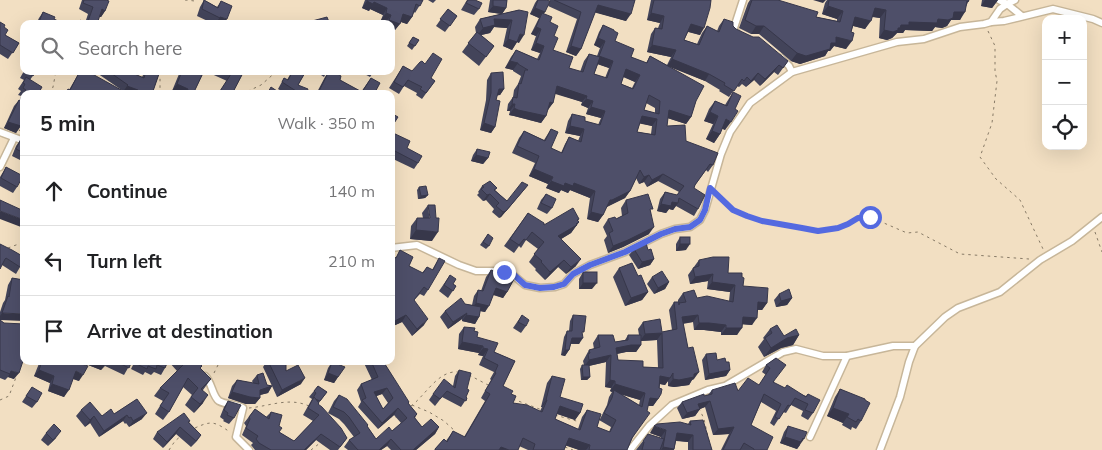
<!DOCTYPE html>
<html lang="en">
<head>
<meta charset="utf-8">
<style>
	:root { --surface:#fff; --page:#f2f2f2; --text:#202124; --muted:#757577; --line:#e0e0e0 }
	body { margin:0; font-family:Mulish,sans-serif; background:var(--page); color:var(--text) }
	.controls { position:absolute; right:15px; top:15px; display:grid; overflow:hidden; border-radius:10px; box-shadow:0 5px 20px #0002 }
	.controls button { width:45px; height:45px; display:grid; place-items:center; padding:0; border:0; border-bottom:1px solid var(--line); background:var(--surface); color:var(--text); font:25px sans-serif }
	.stop { position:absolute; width:15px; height:15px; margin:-11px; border:4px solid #546ae0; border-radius:50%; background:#fff }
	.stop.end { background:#546ae0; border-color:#fff; box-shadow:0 1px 5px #0008 }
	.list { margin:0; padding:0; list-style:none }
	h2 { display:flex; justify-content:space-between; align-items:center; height:65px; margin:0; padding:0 20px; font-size:21px }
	h2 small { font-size:16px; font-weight:400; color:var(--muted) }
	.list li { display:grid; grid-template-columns:32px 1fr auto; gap:15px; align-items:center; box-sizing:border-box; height:70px; padding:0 20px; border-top:1px solid var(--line) }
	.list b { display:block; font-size:19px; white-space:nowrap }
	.list em { font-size:16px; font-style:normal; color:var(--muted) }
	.icon { flex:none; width:28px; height:28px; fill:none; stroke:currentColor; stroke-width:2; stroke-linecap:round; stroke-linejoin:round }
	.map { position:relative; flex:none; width:1102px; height:450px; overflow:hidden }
	.search { position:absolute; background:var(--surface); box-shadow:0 5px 20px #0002; left:20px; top:20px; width:375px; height:55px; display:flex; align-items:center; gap:12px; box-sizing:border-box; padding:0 18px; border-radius:10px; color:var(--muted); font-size:19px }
	.panel { position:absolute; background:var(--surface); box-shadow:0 5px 20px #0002; left:20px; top:90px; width:375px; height:275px; border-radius:10px }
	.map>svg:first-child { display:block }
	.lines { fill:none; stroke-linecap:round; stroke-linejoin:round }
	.minor-casing { stroke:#c7b699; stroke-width:9 }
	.path { stroke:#877a66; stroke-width:1; stroke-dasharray:2.5 4; stroke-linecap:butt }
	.minor { stroke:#fff; stroke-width:6 }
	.wall { fill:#43445a; fill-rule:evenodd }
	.shaded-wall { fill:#37374a }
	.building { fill:#4e4f69; stroke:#37374a; fill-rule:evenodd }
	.route { stroke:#546ae0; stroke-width:6 }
</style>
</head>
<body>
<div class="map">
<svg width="1102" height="450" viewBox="0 0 1102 450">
	<rect width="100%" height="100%" fill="#f2dfc2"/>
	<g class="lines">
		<defs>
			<g id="minor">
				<polyline points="999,0 1007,4 1015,0"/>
				<polyline points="991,22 1004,21 1053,9 1093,19 1102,23"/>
				<polyline points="737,33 733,31 743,0"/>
				<polyline points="781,58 789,66 792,72"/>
				<polyline points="0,132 24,141"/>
				<polyline points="0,167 14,138"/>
				<polyline points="391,248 417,245 459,265 476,271 494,271 513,275 525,285 540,288 555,287 564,284 573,274 590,265 625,252 661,234 675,229 690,227 700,220 705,210 721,154 730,132 750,103 792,72 897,42 924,39 960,27 984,24 991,22 1000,9 1007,4 1022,16"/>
				<path d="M 205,376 C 212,382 212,396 219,401 C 226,405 236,404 243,408 L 236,437 L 249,450"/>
				<polyline points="810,437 847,356"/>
				<polyline points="630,450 649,426 672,405 708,390 725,386 783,352 796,349 823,356 847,356 893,346 915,346"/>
				<polyline points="880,450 900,397 909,362 915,346 945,317 958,308 1000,292 1040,260 1072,241 1102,217"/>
			</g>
		</defs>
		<use href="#minor" class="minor-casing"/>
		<g class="path">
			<polyline points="185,0 195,1"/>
			<polyline points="988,31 995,46 995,71 997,81 992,123 980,157 996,179 1020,200 1043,249"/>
			<polyline points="50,94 53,87 56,71"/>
			<polyline points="158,94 160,88 160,71"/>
			<polyline points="242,94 261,85 277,71"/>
			<polyline points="19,131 24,125"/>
			<polyline points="716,194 733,210 762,221 818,231 838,228 848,224 858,218 870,217 907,233 918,232 960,254 1029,259"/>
			<polyline points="1095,232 1102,252"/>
			<polyline points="8,248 24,242"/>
			<polyline points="214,373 220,361"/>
			<polyline points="469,375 488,385"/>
			<polyline points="513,399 542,410"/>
			<polyline points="0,400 9,396 21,364"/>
			<polyline points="412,405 429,412 444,421 455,431"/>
			<path d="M 411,406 C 425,396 438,370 458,372"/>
			<path d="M 249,408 C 270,406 289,397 309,406"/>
			<polyline points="699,408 704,419 711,450"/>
			<polyline points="555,415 580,422"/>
			<polyline points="389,417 398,417"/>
			<path d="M 195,428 C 212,420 215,422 230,432"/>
			<polyline points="565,447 573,450"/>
			<polyline points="169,450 175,441 181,436"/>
			<polyline points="311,450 320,443"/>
		</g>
		<use href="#minor" class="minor"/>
	</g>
	<g class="wall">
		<polygon points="82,0 106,0 105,11 101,17 99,17 97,24 78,24 85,23 88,14 79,9"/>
		<polygon points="204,0 217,7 221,1 224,24 214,24 197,16 200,7"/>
		<polygon points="365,0 423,0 415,13 414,12 412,17 407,24 401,22 395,30 391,24 385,24 386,22 381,20 383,15 370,9 369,11 362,8"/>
		<polygon points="428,0 436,0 433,3"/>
		<polygon points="467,0 475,0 479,9 474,15 461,10"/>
		<polygon points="490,0 507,0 506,8 502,14 519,10 519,43 517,42 512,50 503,46 507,28 494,27 490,33 481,35 494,46 479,66 462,52 476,33 475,27 480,19 501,14 488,12"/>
		<path d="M 537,0 L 546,0 L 545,12 L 543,14 L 550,22 L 554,36 L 553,50 L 569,68 L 580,72 L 584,61 L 589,54 L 597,56 L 600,48 L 594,45 L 599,32 L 603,25 L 614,31 L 615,41 L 631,57 L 646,63 L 650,56 L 667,65 L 671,57 L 647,52 L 651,34 L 655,28 L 658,28 L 660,23 L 647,20 L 651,0 L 711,0 L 700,35 L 688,32 L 684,40 L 697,44 L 702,33 L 707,26 L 717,31 L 719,26 L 724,19 L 733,26 L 736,29 L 788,61 L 778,75 L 774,72 L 760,86 L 754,80 L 746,87 L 742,84 L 739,87 L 737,86 L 729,97 L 719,91 L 720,90 L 705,81 L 669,66 L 696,101 L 691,117 L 686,124 L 668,118 L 667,126 L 686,141 L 713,165 L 708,172 L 706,170 L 695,185 L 694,188 L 698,209 L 694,216 L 676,206 L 673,210 L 669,209 L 666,213 L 657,211 L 660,199 L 665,192 L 677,195 L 679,192 L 658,181 L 647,187 L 644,182 L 639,184 L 636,178 L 630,191 L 625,198 L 606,207 L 603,215 L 598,222 L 587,219 L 590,198 L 570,190 L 568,193 L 561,190 L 559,193 L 546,188 L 548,184 L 529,176 L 535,163 L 512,153 L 519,138 L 524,131 L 544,140 L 551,129 L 551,148 L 561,153 L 565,144 L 569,137 L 578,141 L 580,136 L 565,133 L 568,121 L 572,114 L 585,121 L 598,125 L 601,118 L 586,114 L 588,108 L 581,105 L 582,102 L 555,93 L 553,103 L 547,110 L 546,116 L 541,123 L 514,116 L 509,115 L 510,111 L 507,111 L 508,104 L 513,97 L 514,90 L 518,84 L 521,76 L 513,71 L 513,70 L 505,68 L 511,57 L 516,50 L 537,59 L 540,53 L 531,50 L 536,36 L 531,34 L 539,18 L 530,14 L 535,3 ZM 598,64 L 609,68 L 605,78 L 594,74 ZM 623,77 L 635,82 L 632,88 L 621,84 ZM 646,103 L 655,108 L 655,113 L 644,110 ZM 640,123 L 652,126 L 651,134 L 637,132 Z"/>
		<polygon points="550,0 635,0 626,21 595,12 581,49 576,56 566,52 577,19 548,6"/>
		<polygon points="750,0 778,0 816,17 837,21 837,19 822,14 825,3 827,0 969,0 960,20 951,20 947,26 942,28 935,27 932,31 905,30 903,33 897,33 892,38 887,40 879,38 880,18 872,17 865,29 853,26 846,49 834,46 830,51 828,51 825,56 800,64 791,61 759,34 751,34 739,28 748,3"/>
		<polygon points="982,0 998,0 992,8 981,6"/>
		<polygon points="448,9 457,16 445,32 436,26"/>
		<polygon points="43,12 54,19 64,24 36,24 39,18"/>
		<polygon points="0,22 4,27 5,35 19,43 8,59 0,54"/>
		<polygon points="413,37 419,40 412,50 407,46"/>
		<polygon points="403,66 412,71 431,78 435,81 422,99 416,95 417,93 404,86 399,94 389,88"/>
		<polygon points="24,71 36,71 30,80 38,94 16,133 4,128 14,106 19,100 20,100 21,96 18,95 21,91 18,89 24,80 20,78"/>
		<polygon points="43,71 50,71 48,74"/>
		<polygon points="80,71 87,71 122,94 64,94 68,89 69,90"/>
		<polygon points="94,71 132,71 132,73 142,77 145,71 160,71 152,94 126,94 123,92 123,91"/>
		<polygon points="172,71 204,71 194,92 198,94 179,94 172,91 179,74"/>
		<polygon points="205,71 244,71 232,94 218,94 227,81"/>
		<polygon points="292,71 306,71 298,85 306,94 286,94 278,89 284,78 287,80"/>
		<polygon points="315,71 327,71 324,77"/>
		<polygon points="329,71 340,80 361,92 371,78 374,94 316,94 325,77"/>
		<polygon points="359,71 374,71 370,77"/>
		<polygon points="491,73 504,89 500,95 497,95 496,100 495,127 491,133 480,130 486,100 487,80"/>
		<polygon points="733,92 725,130 722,128 720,134 714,143 706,139 713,124 704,121 709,109 715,101 725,105"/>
		<polygon points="391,132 407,148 418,163 414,169 391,158"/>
		<polygon points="21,139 24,141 24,162 12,156 16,146"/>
		<polygon points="477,149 488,158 483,164 471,161 473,155"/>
		<polygon points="6,167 17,187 13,193 0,186 0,177"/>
		<polygon points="528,185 501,217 499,218 492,212 494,209 486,200 483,201 477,195 479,193 478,192 482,186 497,188 495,190 507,201"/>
		<polygon points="419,187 428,195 425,198 418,199 417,190"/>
		<polygon points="546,194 552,208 547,214 537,209 541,200"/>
		<polygon points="626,200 651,211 649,234 623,247 608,253 604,240 607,236 603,227 608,219 616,219 622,216 621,208"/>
		<polygon points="428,205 432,241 410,239 411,226 417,218 423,218 422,213"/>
		<polygon points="24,211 24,231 20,229"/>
		<polygon points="528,213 544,225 579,219 578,221 579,222 571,233 561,239 576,266 566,274 558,267 545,280 535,270 536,269 529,262 538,249 526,240 521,248 519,246 514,253 504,246"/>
		<polygon points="488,234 489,246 486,249 480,245"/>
		<polygon points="680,237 686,250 676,251 676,244"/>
		<polygon points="0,244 20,267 16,274 2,265"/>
		<polygon points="634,249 648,250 654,259 650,265 638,269 629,255"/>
		<polygon points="400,250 409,266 422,273 427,267 432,270 439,258 428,290 424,296 420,294 414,300 424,325 412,336 402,322 391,327 391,255 396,258"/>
		<path d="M 699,260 L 728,273 L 742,277 L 743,286 L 767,303 L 762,310 L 758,310 L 752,325 L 742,324 L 737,335 L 721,335 L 721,332 L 704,330 L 694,330 L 693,322 L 683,324 L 694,379 L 692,380 L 689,385 L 674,387 L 668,386 L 668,381 L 665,385 L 660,384 L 658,399 L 653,406 L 648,406 L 632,439 L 627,450 L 579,450 L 566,445 L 564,450 L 528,450 L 519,446 L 518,450 L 434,450 L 444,439 L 446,441 L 453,431 L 464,437 L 485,401 L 481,398 L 491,380 L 490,379 L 494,372 L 479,365 L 483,356 L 478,355 L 479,353 L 458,349 L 459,334 L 464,327 L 474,331 L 477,337 L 494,352 L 515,361 L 503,386 L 511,394 L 513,403 L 540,411 L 542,407 L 541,407 L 547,383 L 552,376 L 560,397 L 580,413 L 575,420 L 557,414 L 555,419 L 578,429 L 582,417 L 587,410 L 600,419 L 607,405 L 609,397 L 612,392 L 610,391 L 611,388 L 605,387 L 606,362 L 589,366 L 590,377 L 587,380 L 581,380 L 580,369 L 582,365 L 584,365 L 583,361 L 589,350 L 594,349 L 593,343 L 598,335 L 615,342 L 625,340 L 628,335 L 639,335 L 638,329 L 643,322 L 662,332 L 672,330 L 669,310 L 674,302 L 678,302 L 678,300 L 683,293 L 697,298 L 729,301 L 730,292 L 707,289 L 708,281 L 690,284 L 688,275 ZM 657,340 L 658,368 L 643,367 L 618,360 L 617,354 L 626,352 L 636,352 L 641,345 L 641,341 ZM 620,394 L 640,400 L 639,405 ZM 599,420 L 611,427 L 609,432 L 597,427 Z"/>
		<polygon points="619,268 638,276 648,292 642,300 625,306 613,277"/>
		<polygon points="491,270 507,292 503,298 493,295 485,312 480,311 479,317 475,324 462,321 462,319 448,329 440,317 445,311 465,304 472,305 474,296 478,290 481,291 486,277"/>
		<polygon points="583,272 592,289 579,289 579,279"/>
		<polygon points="450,275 453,284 456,286 448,298 439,291"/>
		<polygon points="652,277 669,282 665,289 654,294 647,284"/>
		<polygon points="12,278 24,280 0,320 0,312 3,303 5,300 8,285"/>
		<polygon points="779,294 792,298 787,305 776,307 774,300"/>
		<polygon points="522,315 526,326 521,333 513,328"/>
		<polygon points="573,315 582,335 579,344 571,344 569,350 565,356 561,355 564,337 567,331 569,331 570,321"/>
		<polygon points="0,320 4,323 14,379 8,377 5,380 0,378"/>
		<polygon points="770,329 784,336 799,335 793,345 781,348 764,357 758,347 764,339 763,338"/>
		<polygon points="706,354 717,360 726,362 730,370 726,376 705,380 702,360"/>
		<polygon points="776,358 774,383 785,388 806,396 808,394 813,413 808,420 801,416 803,411 791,405 786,413 783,412 774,426 770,423 776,411 761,402 751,425 767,450 721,450 729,434 713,435 705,407 700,409 695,416 682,419 677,408 682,402 708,395 712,390 738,391 759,385 766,375 762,372 766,365"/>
		<polygon points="40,361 72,361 79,381 73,379 64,397 48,391 50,383 34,376"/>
		<polygon points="84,361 132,361 124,375 105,366 101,370 83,363"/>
		<polygon points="135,361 168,361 165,368 161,375 154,372 151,375 145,372 143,375 131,369"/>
		<polygon points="169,361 197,361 200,368 211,379 203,390 203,403 194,413 185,405 192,395 183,387 169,412 163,420 155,414 163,401 154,396 160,388 177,371 169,362"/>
		<polygon points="267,361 286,371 301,384 277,397 272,386 268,393 260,395 260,398 255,404 246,404 228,398 232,386 237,380 253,383 252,381 257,375 267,385 272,386 263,367"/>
		<path d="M 363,361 L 383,361 L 408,403 L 417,414 L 415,418 L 422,427 L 439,427 L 435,434 L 416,450 L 391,450 L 387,446 L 381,450 L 348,450 L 344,447 L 349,440 L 354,437 L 344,424 L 339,419 L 328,413 L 334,401 L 339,395 L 367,426 L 376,439 L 392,431 L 401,423 L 394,415 L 378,429 L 358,407 L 361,402 L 357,390 L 361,384 L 372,380 ZM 382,394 L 388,403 L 383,409 L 376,396 Z"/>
		<polygon points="332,362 338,377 334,383 324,380 328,368"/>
		<polygon points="459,370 466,397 467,398 461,407 442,397 435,406 429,400 433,394 453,386 455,376"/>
		<polygon points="318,386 327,392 318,404 347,438 338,450 330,450 316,440 306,450 255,450 251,445 253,443 242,435 246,426 244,423 255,409 266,417 271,412 279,426 279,432 294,441 313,421 303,415 312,399 309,397"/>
		<polygon points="32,387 37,402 32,408 22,402"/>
		<polygon points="840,389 865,400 861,421 856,429 852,427 851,430 842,425 843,423 827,416 835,397"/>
		<polygon points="137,399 142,419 129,427 126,423 125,424 123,421 99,437 90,423 85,427 76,416 81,410 102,416 114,414"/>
		<polygon points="228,401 234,418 229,424 223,421 224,420 220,417 224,407"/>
		<polygon points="190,421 189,422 201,435 197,441 191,447 176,434 163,448 153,439 157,432"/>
		<polygon points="690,421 712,450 688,450 688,442 676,441 674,450 636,450 643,441 661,438 661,437 650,433 688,424"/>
		<polygon points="788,426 800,445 797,449 780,443 784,432"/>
		<polygon points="46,433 56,438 48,446 41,440"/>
	</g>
	<g class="shaded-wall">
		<polygon points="813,0 826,0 823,3"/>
		<polygon points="985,0 998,0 992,8 981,6"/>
		<polygon points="367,1 374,2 387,8 383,15 370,9 369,11 362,8"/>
		<polygon points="598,5 631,14 626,21 593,12"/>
		<polygon points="493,6 506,8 502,14 488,12"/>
		<polygon points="828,6 843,11 837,19 822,14"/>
		<polygon points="535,8 545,12 540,18 542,13 539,18 530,14"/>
		<polygon points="875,8 886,10 880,18 869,16"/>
		<polygon points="102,9 105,11 101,17 97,16"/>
		<polygon points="954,12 965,12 960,20 951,20 947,26 942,28 935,27 932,31 905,30 903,33 897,33 892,38 887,40 879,38 884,30 909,22 938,19"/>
		<polygon points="386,13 391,15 386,22 381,20"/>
		<polygon points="651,13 664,16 660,23 647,20"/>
		<polygon points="403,14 412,17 407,24 398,21"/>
		<polygon points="220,17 227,19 224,24 216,23"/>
		<polygon points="855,17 871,21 865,29 850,25"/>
		<polygon points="494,19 512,20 507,28 494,27 490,33 477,36 483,28"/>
		<polygon points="389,20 400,24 395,30 391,29 391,24 387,24"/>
		<polygon points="691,24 704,28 700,35 686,31"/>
		<polygon points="756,26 764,26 759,34 751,34"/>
		<polygon points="536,27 541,29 536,36 531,34"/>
		<polygon points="520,34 524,35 519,43 517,42 512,50 503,46 508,39"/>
		<polygon points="836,37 852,41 846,49 834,46 830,51 828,51 825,56 800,64 791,61 797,53"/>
		<polygon points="598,38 605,41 600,48 594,45"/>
		<polygon points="536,43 544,46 540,53 531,50"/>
		<polygon points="652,45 676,50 671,57 647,52"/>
		<polygon points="571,46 581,49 576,56 566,52"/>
		<polygon points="599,56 613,61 609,68 594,63"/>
		<polygon points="672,59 709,74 705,81 667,66"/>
		<polygon points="510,61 518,63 513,70 505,68"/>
		<polygon points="779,65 774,72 760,86 765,79"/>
		<polygon points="626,69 640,75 635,82 622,76"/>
		<polygon points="172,71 181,71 179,74"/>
		<polygon points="758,73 754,80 746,87 751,81"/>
		<polygon points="177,84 188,89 185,94 179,94 172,91"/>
		<polygon points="127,86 138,90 135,94 126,94 123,92"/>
		<polygon points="557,86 587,96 582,102 552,93"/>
		<polygon points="499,89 504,89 500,95 495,96"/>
		<polygon points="586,99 593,101 588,108 581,105"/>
		<polygon points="550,102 553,103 548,110 545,109"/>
		<polygon points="512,104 515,104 510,111 507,111"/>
		<polygon points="591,107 605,111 601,118 586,114"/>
		<polygon points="514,108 546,116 541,123 514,116 509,115"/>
		<polygon points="669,110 691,117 686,124 664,117"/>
		<polygon points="710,112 718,116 713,124 704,121"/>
		<polygon points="642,116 657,119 652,126 637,123"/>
		<polygon points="726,119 731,122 725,130 720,128"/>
		<polygon points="8,122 21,126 16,133 4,128"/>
		<polygon points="484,123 495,127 491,133 480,130"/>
		<polygon points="570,126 584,129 580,136 565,133"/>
		<polygon points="712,131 720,134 714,143 706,139"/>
		<polygon points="476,155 488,158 483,164 471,161"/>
		<polygon points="534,169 553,177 548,184 529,176"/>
		<polygon points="663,174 658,181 647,187 652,180"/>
		<polygon points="649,175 644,182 639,184 644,177"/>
		<polygon points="551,181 565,183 574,183 595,191 590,198 570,190 568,193 561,190 559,193 546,188"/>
		<polygon points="528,185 501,217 499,218 503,212"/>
		<polygon points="630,191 625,198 607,207 605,207 610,200"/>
		<polygon points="490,194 486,200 483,201 487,195"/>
		<polygon points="428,195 425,198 418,199 421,196"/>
		<polygon points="672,202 678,203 673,210 669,209 666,213 657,211 661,204"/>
		<polygon points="0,211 24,220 24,224 21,227 0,219"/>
		<polygon points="591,212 603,215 598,222 587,219"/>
		<polygon points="579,222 571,233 553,244 558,236"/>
		<polygon points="654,227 649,234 623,247 608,253 613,246"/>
		<polygon points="416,230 438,232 432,241 410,239"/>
		<polygon points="680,244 690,244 686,250 676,251"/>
		<polygon points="581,259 576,266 566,274 571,267"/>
		<polygon points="654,259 650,265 638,269 642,262"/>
		<polygon points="564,260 558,267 545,280 550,272"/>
		<polygon points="713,274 708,281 690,284 695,277"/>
		<polygon points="669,282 665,289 654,294 658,288"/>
		<polygon points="712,282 735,285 730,292 707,289"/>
		<polygon points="583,283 597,283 592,289 579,289"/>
		<polygon points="496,288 507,292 503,298 492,294"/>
		<polygon points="648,292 642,300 625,306 631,298"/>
		<polygon points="792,298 787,305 776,307 781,301"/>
		<polygon points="758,302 767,303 762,310 753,309"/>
		<polygon points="476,303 489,306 485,312 471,309"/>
		<polygon points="2,313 24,314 24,321 0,320 0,316"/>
		<polygon points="467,313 462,319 448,329 453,322"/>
		<polygon points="406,315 402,322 391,327 391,323"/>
		<polygon points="466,315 479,317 475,324 462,321"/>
		<polygon points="698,315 693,322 677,324 682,317"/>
		<polygon points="743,317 757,318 752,325 738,324"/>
		<polygon points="428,319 424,325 412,336 417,329"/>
		<polygon points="699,323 709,323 726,325 721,332 704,330 694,330"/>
		<polygon points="726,328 742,328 737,335 721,335"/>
		<polygon points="662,333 657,340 640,341 645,334"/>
		<polygon points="799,335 793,345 781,348 764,357 771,348 787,338"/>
		<polygon points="572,338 583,338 579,344 568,343"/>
		<polygon points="462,342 483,346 479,353 458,349"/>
		<polygon points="631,345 641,345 636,352 626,352 611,355 616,348"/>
		<polygon points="483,348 488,349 483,356 478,355"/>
		<polygon points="565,350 569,350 565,356 561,355"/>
		<polygon points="611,355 606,362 584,367 589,360"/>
		<polygon points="84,361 101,361 106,363 101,370 83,363"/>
		<polygon points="39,370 54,376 50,383 34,376"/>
		<polygon points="730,370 726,376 705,380 709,374"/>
		<polygon points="11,371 19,373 14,379 8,377"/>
		<polygon points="76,371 83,375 79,381 71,378"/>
		<polygon points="699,372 694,379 692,380 689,385 674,387 668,386 673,379"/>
		<polygon points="328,373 338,377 334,383 324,380"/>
		<polygon points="660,376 670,378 665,385 655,383"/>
		<polygon points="583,377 590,377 587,380 581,380"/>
		<polygon points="305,378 301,384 277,397 282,390"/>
		<polygon points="610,380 615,381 611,388 605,387"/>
		<polygon points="52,384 69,390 64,397 48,391"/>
		<polygon points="615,384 645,393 640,400 613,392 614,390 612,392 610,391"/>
		<polygon points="272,386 268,393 256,396 260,390"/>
		<polygon points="387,388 382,394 369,399 374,392"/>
		<polygon points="232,392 260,398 255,404 246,404 228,398"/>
		<polygon points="208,395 203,403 194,413 200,404"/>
		<polygon points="650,398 658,399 653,406 645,405"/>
		<polygon points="546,400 547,400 542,407 541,407"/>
		<polygon points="710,401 705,407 700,409 695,416 682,419 687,413 698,404"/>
		<polygon points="560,406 580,413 575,420 555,413"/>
		<polygon points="398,408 394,415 378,429 382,423"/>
		<polygon points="833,408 849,414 843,423 827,416"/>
		<polygon points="147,413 142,419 129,427 133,421"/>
		<polygon points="127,415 123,421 99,437 104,431"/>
		<polygon points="94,416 90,423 85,427 90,420"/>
		<polygon points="654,426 666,430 661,437 650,433"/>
		<polygon points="180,427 176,434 163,448 167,442"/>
		<polygon points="439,427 435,434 416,450 413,450"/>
		<polygon points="734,427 729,434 713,435 718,429"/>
		<polygon points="61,431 56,438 48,446 53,440"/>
		<polygon points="677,433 693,435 688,442 672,440"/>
		<polygon points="321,434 316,440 306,450 304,450"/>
		<polygon points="785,437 803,438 804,439 797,449 780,443"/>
		<polygon points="569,438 590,445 586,450 579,450 564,445"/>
		<polygon points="391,439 387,446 381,450 379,450"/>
		<polygon points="501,447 509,450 498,450"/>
		<polygon points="663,447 674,449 674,450 661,450"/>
	</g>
	<g class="building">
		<polygon points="84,0 106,0 109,1 105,11 102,9 97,24 87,24 93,7 83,3"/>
		<polygon points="204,0 218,8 221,1 232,6 227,19 220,17 220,18 202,9"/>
		<polygon points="367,0 423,0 420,6 416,4 412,17 403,14 400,24 389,20 391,15 386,13 387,8 374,2 373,4 367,1"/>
		<polygon points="468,0 475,0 482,3 479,9 466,3"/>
		<polygon points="493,0 507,0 506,8 493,6"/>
		<polygon points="538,0 546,0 550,1 545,12 535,8"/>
		<polygon points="554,0 635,0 631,14 598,5 581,49 571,46 581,12"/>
		<polygon points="654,0 711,0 710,8 704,28 691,24 684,40 699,45 707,26 719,32 724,19 733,22 733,26 736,29 753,37 759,37 788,61 783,68 779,65 765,79 758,73 751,81 747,77 744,81 742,79 734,91 724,85 725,83 709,74 672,59 676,50 652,45 655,28 662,29 664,16 651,13"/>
		<polygon points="752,0 778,0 818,12 816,17 840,22 843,11 828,6 829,0 969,0 968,2 967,1 965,12 954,12 953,18 948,20 938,19 937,23 909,22 909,25 901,25 900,28 898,28 898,30 893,32 884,30 886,10 875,8 871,21 855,17 851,32 854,33 852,41 836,37 836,43 831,43 830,49 806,56 797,53 764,26 756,26 745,20"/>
		<polygon points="448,9 457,16 450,26 440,19"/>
		<polygon points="519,10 528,12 524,35 520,34 517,42 508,39 512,20 494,19 495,25 483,28 480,19"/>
		<polygon points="43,12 55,17 54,19 64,24 43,24 39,22"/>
		<path d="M 542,13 L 552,17 L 550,22 L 558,26 L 554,36 L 558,38 L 553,50 L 573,57 L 569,68 L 583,72 L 589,54 L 600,57 L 594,74 L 607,78 L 613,61 L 599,56 L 605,41 L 598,38 L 603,25 L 614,30 L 614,31 L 618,33 L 615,41 L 634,49 L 631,57 L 647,63 L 650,56 L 704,86 L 696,101 L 691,117 L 669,110 L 667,126 L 685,125 L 686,141 L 718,153 L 713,165 L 710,164 L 695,185 L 694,188 L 705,195 L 698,209 L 679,198 L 678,203 L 672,202 L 671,206 L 661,204 L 665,192 L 677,195 L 684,186 L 663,174 L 652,180 L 649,175 L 644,177 L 640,170 L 630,191 L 612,200 L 610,200 L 603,215 L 591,212 L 595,191 L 574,183 L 573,186 L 565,183 L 564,186 L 551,181 L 553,177 L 534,169 L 539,156 L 517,146 L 524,131 L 545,141 L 551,129 L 558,132 L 551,148 L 562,153 L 569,137 L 581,142 L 584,129 L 570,126 L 572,114 L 585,117 L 585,121 L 600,125 L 605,111 L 591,107 L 593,101 L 586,99 L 587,96 L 557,86 L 553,103 L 550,102 L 546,116 L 518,110 L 514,108 L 515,104 L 512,104 L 513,97 L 517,98 L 519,83 L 521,84 L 525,70 L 528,70 L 518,64 L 518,63 L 510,61 L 516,50 L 539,60 L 544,46 L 536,43 L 541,29 L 536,27 ZM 626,69 L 640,75 L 633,89 L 621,84 ZM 649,95 L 660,101 L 659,114 L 644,110 ZM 642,116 L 657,119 L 655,135 L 637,132 Z"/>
		<polygon points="327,17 329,22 323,24 301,24"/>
		<polygon points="80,20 86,24 79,24"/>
		<polygon points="0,22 5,25 4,27 8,30 5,35 19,43 13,53 0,45"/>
		<polygon points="477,32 494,46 486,57 468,43"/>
		<polygon points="413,37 419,40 415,46 409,43"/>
		<polygon points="433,53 442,59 431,78 435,81 426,93 420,89 422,87 408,80 403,87 394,82 403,66 412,71 420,62 422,61 425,64"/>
		<polygon points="25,71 36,71 33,76"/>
		<polygon points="80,71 87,71 123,91 122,94 66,94 68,89 70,90"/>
		<polygon points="108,71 132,71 132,73 144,78 146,71 160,71 152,94 136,94 138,90 127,86 128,85"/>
		<polygon points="182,71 204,71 194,92 198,94 186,94 188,89 177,84"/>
		<polygon points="224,71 244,71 232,94 225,94 220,91 231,74"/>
		<polygon points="293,71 306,71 298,85 308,89 306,94 295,94 296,91 282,82 284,78 288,80"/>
		<polygon points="329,71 332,71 341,76 340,80 362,92 371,78 380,83 374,94 323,94 319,91"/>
		<polygon points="503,72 504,89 499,89 496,100 500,101 495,127 484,123 491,93 491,73"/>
		<polygon points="26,77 42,87 38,94 24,94 26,90 23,88 25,84 23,83"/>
		<polygon points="271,87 277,91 276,94 267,94"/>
		<polygon points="733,92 741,96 735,109 738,111 731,122 726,119 720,134 712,131 718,116 710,112 715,101 727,106"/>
		<polygon points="24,94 24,120 21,126 8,122 19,100 21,101"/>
		<polygon points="391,113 398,117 391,128"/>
		<polygon points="391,132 410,141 407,148 422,156 418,163 391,149 392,141 391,141"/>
		<polygon points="21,139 24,141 24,153 16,149"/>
		<polygon points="477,149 490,152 488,158 476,155"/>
		<polygon points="6,167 23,176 17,187 1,178"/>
		<polygon points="490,181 497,188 494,190 507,201 522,182 528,185 506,211 503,212 496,206 499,203 490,194 487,195 481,189 484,187 482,186"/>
		<polygon points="426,186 428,195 421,196 419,187"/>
		<polygon points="546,194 556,199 552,208 541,203"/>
		<polygon points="648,194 653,209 650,209 654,227 628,240 613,246 609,233 613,231 608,219 615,217 616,219 628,213 626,200"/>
		<polygon points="0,200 24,211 24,220 0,211"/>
		<polygon points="428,205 435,205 436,218 439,218 438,232 416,230 417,218 430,218"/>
		<polygon points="573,208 579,219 577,220 579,222 576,224 577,225 558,236 581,259 571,267 564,260 550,272 541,262 542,261 534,254 544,242 532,232 526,240 524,239 519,245 510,239 528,213 544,223 544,225"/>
		<polygon points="488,234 493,238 489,246 483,242"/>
		<rect x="680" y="237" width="10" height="7"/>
		<polygon points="646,243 648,250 651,249 654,259 642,262 634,249"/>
		<polygon points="0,244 12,250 24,257 24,260 20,267 6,258 5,259 0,269"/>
		<polygon points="400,250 413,257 409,266 423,273 427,267 433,270 439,258 445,261 428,290 424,287 414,300 428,319 417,329 406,315 391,323 391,255 396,258"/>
		<polygon points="713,257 729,257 728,273 742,273 742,277 744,278 743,286 768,288 767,303 758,302 757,318 743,317 742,328 726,328 726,325 709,323 699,323 698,315 682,317 688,348 693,347 699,372 694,374 694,377 679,380 673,379 673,373 670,378 660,376 659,388 662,389 661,394 658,399 650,398 647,411 650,413 632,438 627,450 589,450 590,445 569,438 564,450 533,450 535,444 523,438 518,450 509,450 501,447 499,450 436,450 435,449 444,439 447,442 453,431 465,437 490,394 485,391 496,373 495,372 498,365 484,358 488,349 483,348 483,346 462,342 464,327 475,328 474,331 478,332 477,337 498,343 494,352 515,361 503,386 513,391 511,394 516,396 513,403 527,405 542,412 547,400 546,400 552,376 565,379 560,397 583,404 580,413 560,406 555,419 580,430 587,410 601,414 597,427 610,432 616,420 604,413 612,398 614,390 642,407 645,393 615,384 615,381 610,380 611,355 589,360 588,354 590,353 589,350 600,347 598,335 613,335 615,342 628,340 628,335 641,335 641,345 631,345 616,348 618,360 643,361 643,367 663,368 662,333 645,334 643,322 660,319 662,332 677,329 674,302 679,302 679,305 679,303 686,302 683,293 694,290 697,298 707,296 733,302 735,285 712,282 713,274 695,277 693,268 699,266 699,260"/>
		<polygon points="632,263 638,276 641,275 648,292 631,298 619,268"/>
		<polygon points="491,270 514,279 507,292 496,288 489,306 476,303 478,290 483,291"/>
		<polygon points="662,271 669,282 658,288 652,277"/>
		<rect x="583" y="272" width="14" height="11"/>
		<polygon points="450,275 456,279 453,284 456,286 453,291 444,285"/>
		<polygon points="12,278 24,280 24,314 2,313 8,296 9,297"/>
		<polygon points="789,289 792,298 781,301 779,294"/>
		<polygon points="461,298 465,304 481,307 479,317 466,315 467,313 453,322 445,311"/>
		<polygon points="522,315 529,320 526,326 518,322"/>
		<polygon points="573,315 586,316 584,332 582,332 583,338 572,338 569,350 565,350 567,331 572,331"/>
		<polygon points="0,320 4,323 24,324 24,358 19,373 11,371 10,374 0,370"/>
		<polygon points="777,325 784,336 796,329 799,335 787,338 771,348 765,338 772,333 770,329"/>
		<polygon points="716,353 717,360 725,358 726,362 729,362 730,370 709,374 706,354"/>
		<polygon points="776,358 786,365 773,382 785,388 787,385 806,397 808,394 820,400 813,413 805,410 808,404 795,398 790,406 788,405 779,419 775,417 781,404 764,394 751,425 773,437 767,450 754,450 754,449 744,443 740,450 723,450 734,427 718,429 710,401 698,404 700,409 687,413 682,402 704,394 704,396 712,394 712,390 735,383 738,391 748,378 759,385 770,368 766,365"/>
		<polygon points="42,361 72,361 88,366 83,375 76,371 69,390 52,384 54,376 39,370"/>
		<polygon points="115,361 132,361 129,368"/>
		<polygon points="136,361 168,361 165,368 157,365 156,369 148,366 147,369 135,363"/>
		<polygon points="181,361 197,361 202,366 200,368 211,379 201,389 208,395 200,404 191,397 198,388 188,378 169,412 160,406 169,393 160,388 184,364"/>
		<polygon points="268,361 286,361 286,371 298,365 305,378 282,390"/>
		<path d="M 371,361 L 383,361 L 409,402 L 408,403 L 417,414 L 414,417 L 422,427 L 431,419 L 439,427 L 413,450 L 401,450 L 391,439 L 379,450 L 358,450 L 349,440 L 360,433 L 349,417 L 344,412 L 333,407 L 339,395 L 347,399 L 368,425 L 367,426 L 376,439 L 389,427 L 392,431 L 407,418 L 398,408 L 382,423 L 362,400 L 366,398 L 361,384 L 378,377 ZM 387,388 L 393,398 L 383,409 L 374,392 Z"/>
		<polygon points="332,362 345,367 338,377 328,373"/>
		<polygon points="582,365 589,365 590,377 583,377"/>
		<polygon points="459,370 471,373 467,389 469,390 466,397 467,398 466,401 447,391 440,399 433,394 444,379 455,388"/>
		<polygon points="263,373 267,385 272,386 260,390 260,398 250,397 232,392 237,380 259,384 257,375"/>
		<polygon points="318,386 327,392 320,401 313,398 316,393 314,391"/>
		<polygon points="32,387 42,393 37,402 26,396"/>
		<polygon points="840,389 865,399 865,400 870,403 861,421 858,419 856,422 847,417 849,414 833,408"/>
		<polygon points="314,397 319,403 318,404 322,407 341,428 347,438 340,447 321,434 304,450 271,450 259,443 256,439 258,436 246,428 250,419 249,417 255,409 269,419 271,412 282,415 279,426 282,428 279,432 294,441 319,415 308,408"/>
		<polygon points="137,399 147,413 133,421 131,417 129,418 127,415 104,431 94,416 90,420 81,410 90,402 102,416 111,409 114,414"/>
		<polygon points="228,401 241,405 234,418 227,415 228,413 224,410"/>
		<polygon points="184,413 190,421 188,422 201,435 196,441 180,427 167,442 157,432"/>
		<polygon points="703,420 712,450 693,450 693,435 677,433 674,449 663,447 666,430 654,426 657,424 680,422 691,425 690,421"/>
		<polygon points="54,424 61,431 53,440 46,433"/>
		<polygon points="788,426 807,432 804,439 803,438 801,442 785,437"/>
		<polygon points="648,434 664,439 660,450 642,450 644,442 643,441"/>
	</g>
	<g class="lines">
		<polyline class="route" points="504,272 514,275 525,285 540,288 554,287 564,284 573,274 590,265 625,252 661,234 675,229 690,227 700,220 705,210 710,188 733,210 747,216 762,221 802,228 818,231 838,228 848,224 858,218 870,217"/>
	</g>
</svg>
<div class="controls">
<button>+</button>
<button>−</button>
<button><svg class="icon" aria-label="locate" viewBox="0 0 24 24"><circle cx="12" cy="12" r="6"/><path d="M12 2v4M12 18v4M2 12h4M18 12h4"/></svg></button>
</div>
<div class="stop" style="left:870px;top:217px"></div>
<div class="stop end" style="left:504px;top:272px"></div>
<div class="search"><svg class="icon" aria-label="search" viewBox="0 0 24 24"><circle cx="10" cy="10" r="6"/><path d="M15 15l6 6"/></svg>Search here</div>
<section class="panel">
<h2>5 min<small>Walk · 350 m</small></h2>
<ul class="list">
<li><svg class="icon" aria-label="ahead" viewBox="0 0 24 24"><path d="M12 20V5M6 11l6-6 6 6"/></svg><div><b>Continue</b></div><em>140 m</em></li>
<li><svg class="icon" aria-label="left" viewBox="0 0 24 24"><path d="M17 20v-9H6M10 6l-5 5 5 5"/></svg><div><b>Turn left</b></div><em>210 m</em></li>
<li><svg class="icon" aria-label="arrive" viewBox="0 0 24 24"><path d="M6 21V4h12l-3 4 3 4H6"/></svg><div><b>Arrive at destination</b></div></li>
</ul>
</section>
</div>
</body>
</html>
